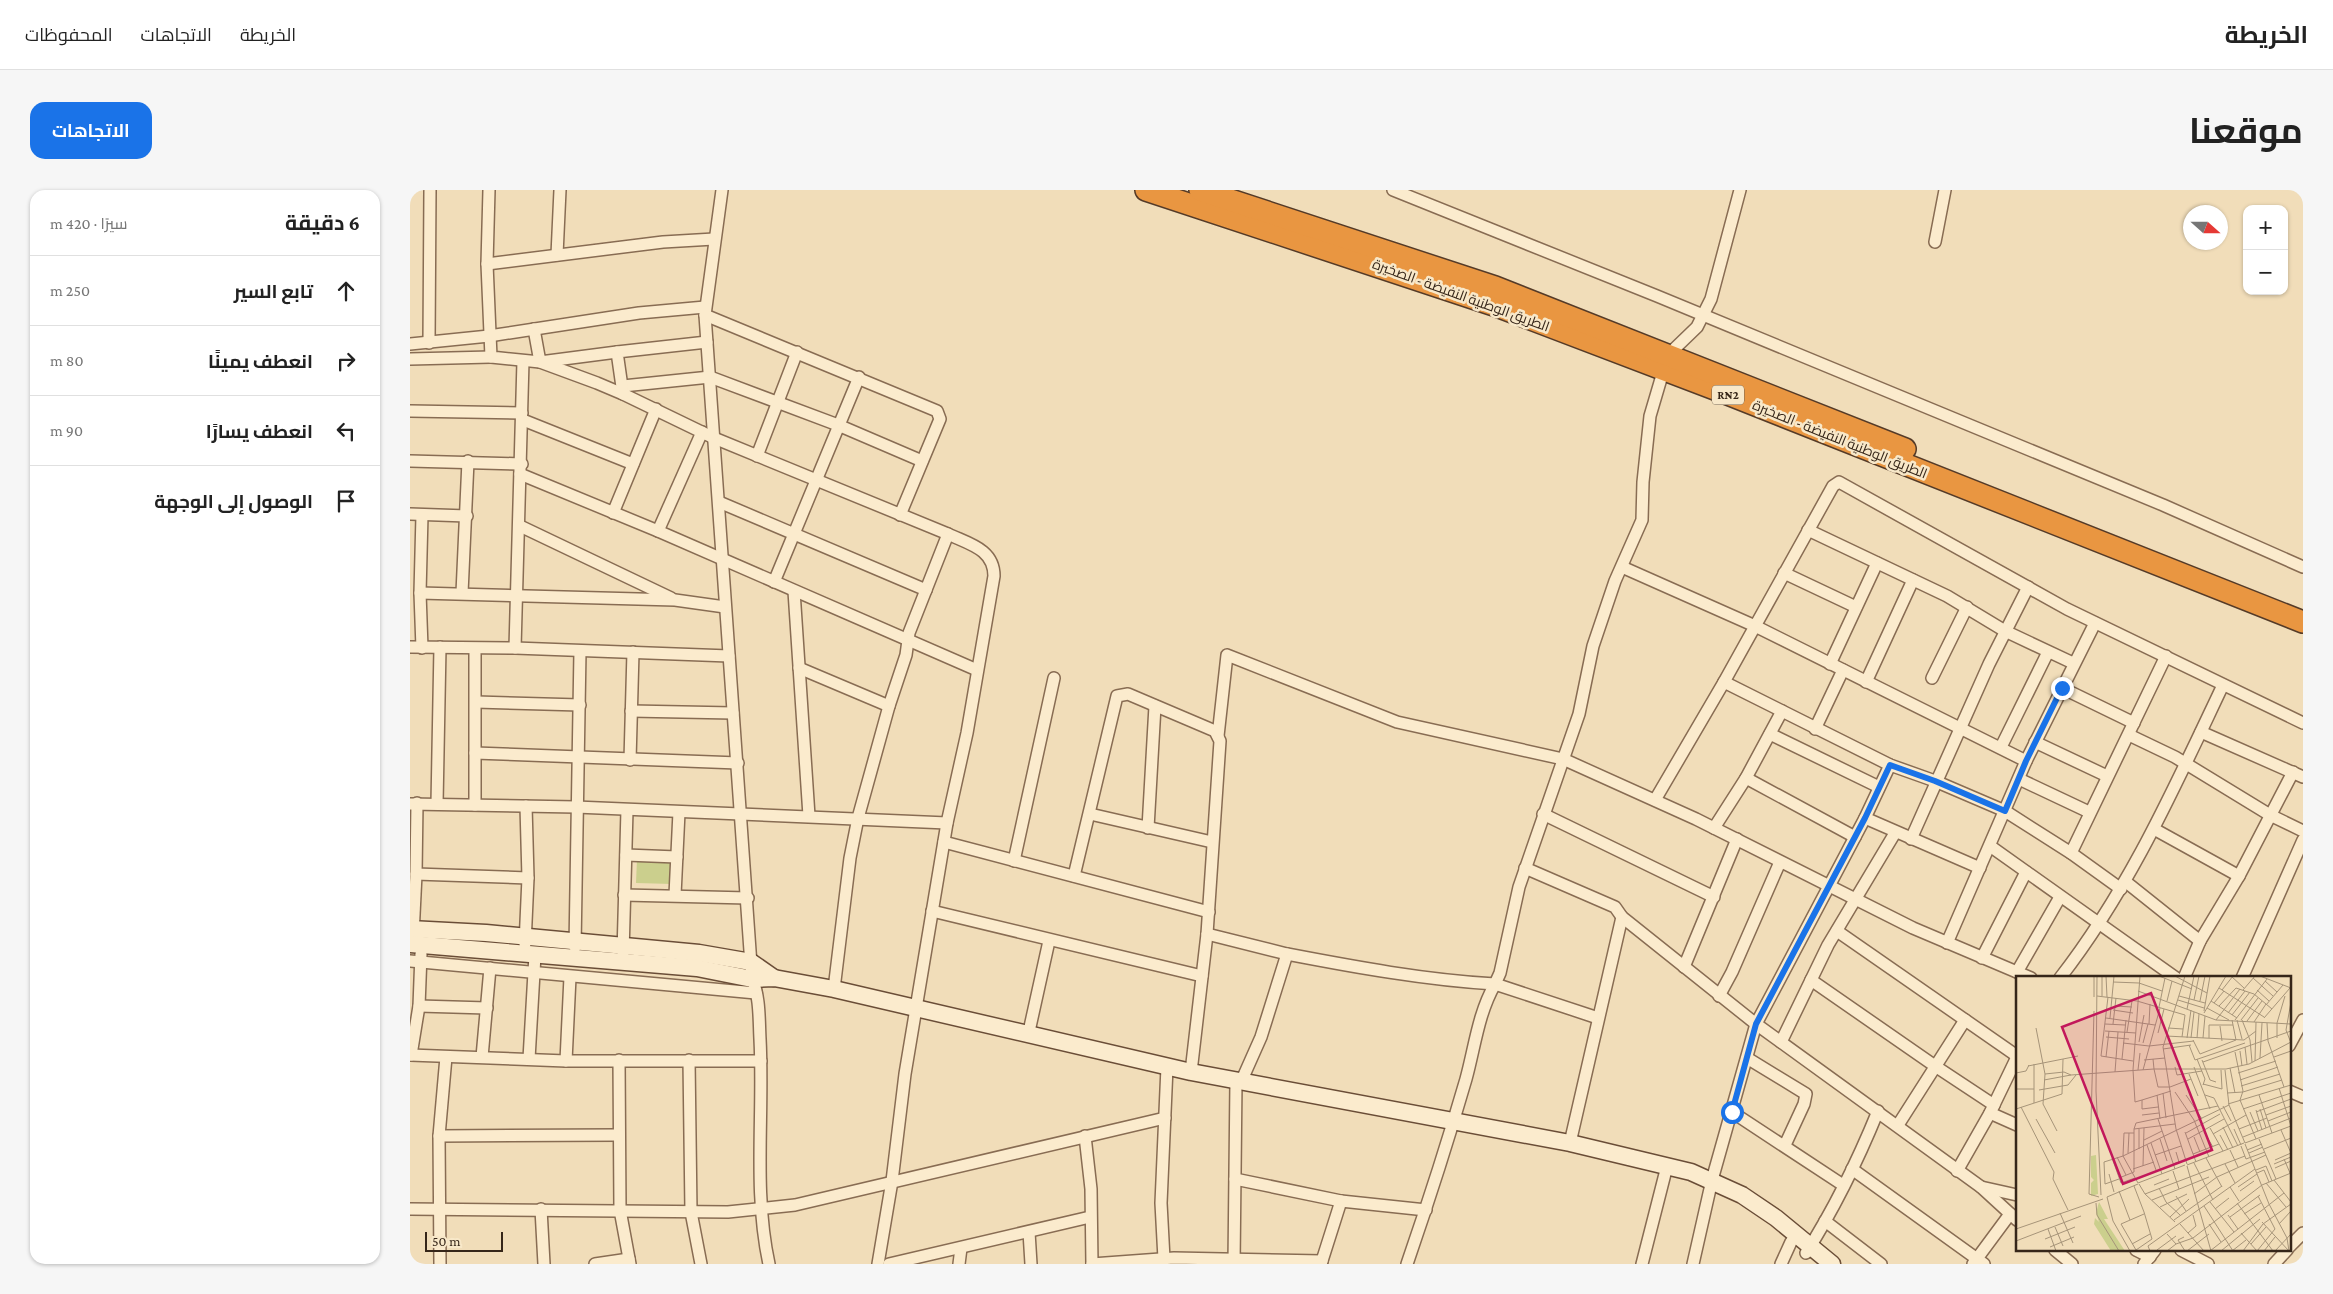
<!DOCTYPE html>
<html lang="ar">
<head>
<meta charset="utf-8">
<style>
	:root { --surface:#fff; --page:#f6f6f6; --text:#222; --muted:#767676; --line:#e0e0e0; --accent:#1a73e8 }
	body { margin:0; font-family:"Crimson Pro",Cairo,serif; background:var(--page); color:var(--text); direction:rtl }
	.controls { position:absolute; right:15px; top:15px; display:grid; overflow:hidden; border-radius:10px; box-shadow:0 1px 4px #0004 }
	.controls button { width:45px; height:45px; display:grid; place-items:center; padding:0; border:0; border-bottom:1px solid var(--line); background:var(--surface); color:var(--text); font:25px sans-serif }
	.compass { position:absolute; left:1773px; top:15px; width:45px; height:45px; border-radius:50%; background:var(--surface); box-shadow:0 1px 4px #0004; rotate:111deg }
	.scale { position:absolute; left:15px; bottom:12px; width:78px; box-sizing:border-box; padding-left:5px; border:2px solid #362619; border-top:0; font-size:14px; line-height:18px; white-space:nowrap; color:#362619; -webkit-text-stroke:4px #f8e8c9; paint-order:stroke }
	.stop { position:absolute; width:15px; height:15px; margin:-11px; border:4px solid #1a73e8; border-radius:50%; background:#fff }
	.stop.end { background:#1a73e8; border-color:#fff; box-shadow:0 1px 5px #0008 }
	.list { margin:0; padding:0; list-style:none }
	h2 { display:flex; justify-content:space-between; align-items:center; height:65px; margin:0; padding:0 20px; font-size:21px }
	h2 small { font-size:16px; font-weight:400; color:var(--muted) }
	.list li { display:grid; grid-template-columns:32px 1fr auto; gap:15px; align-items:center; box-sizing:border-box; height:70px; padding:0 20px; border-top:1px solid var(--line) }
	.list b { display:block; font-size:19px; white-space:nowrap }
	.list em { font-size:16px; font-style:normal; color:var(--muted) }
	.icon { flex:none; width:28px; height:28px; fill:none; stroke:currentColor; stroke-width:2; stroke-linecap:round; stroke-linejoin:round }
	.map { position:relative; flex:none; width:1893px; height:1074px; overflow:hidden; direction:ltr; border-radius:15px }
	header { display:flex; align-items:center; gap:30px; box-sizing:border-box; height:70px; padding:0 25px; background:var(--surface); border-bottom:1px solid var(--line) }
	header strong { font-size:24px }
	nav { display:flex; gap:28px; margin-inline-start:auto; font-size:18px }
	.intro { display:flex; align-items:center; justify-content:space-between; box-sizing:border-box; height:120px; padding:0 30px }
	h1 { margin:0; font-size:35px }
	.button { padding:12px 22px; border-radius:15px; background:var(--accent); color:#fff; font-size:18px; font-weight:700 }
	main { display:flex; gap:30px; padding:0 30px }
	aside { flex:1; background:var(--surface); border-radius:15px; box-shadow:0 1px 4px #0004 }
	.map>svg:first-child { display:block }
	.green { fill:#cbcf8d }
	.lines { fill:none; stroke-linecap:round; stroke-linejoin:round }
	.street-casing { stroke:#886c53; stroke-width:14 }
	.secondary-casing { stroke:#6a4d37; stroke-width:19 }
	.highway-casing { stroke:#553b28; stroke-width:24 }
	.street { stroke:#fbebcd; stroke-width:11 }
	.secondary { stroke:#fbebcd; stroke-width:16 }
	.highway { stroke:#e99641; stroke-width:21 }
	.route { stroke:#1a73e8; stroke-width:6 }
	.labels { text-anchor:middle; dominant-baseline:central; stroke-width:5; stroke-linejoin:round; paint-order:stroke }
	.shield { fill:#f8e8c9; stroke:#70604e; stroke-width:1 }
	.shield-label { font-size:12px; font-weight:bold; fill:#362619 }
	.street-label { font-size:14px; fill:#362619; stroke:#f8e8c9 }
	.inset-road { fill:none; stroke:#a69479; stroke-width:1 }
	.view { fill:#c2185b; fill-opacity:0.15; stroke:#c2185b; stroke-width:2.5 }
	.inset-edge { fill:none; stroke:#362619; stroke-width:2.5 }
</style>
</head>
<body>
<header>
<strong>الخريطة</strong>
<nav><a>الخريطة</a><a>الاتجاهات</a><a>المحفوظات</a></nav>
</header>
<div class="intro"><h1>موقعنا</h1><a class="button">الاتجاهات</a></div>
<main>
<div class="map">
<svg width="1893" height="1074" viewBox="0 0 1893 1074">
	<rect width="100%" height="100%" fill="#f1ddb9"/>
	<polygon class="green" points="227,669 263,671 262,694 226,693"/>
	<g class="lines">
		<defs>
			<g id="street">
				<polyline points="79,0 77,74 81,167 130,172 187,193 213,204 304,248 538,344 499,443 496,465 479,516 448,628 440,668 424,799"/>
				<path d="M 312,0 L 295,125 L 342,789 C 350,806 349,831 350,849 C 354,924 343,1001 359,1074"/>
				<polyline points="983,0 1247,106 1753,315 1893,377"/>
				<polyline points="1525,52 1535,0"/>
				<polyline points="147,65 150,0"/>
				<polyline points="77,74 253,52 304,49"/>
				<polyline points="295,125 527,221 530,229 490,325"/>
				<polyline points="124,139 130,172 207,162"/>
				<polyline points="19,153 20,0"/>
				<polyline points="0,154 79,146 229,123 295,117"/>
				<polyline points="0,169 81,167"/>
				<polyline points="213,196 300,187 428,235 512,271"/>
				<polyline points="213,204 207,162 297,152"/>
				<polyline points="0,221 112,223"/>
				<polyline points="113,230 223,274"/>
				<polyline points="347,266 387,162"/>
				<polyline points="0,271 112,274"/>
				<polyline points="110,284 248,341 567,480"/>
				<polyline points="309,312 516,400"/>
				<polyline points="203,323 246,219"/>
				<polyline points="0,324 57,326"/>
				<polyline points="12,325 10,403 12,458"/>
				<polyline points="110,336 261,408"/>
				<polyline points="1398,340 1537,406 1595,441 1663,473"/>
				<polyline points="248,341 292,242"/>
				<polyline points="1212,377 1345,436 1616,571"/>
				<polyline points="1374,383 1446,417"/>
				<polyline points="364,392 449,187"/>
				<polyline points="384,401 399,626"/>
				<polyline points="10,403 265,410 315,417"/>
				<polyline points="52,403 58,271"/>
				<polyline points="0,457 105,458 319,466"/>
				<polyline points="105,458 113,171"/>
				<polyline points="65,459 65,615"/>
				<polyline points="1420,474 1467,373"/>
				<polyline points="389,478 479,516"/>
				<polyline points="1522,488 1557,417"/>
				<polyline points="1314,492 1480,575 1525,591 1595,621 1661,663 1711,699"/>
				<polyline points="1456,492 1503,390"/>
				<polyline points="1652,498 1724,533"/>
				<polyline points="66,512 170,515"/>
				<polyline points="221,521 323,523"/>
				<polyline points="1405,539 1433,480"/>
				<polyline points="1791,542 1893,587"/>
				<polyline points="1360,544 1469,597"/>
				<polyline points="1719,545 1765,567 1860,625 1893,641"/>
				<polyline points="808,546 817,465 987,532 1153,569 1286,629 1503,738 1621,788"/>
				<polyline points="1625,552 1697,586"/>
				<polyline points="1591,557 1638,462"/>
				<polyline points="65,563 328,573"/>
				<polyline points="220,570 223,462"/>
				<polyline points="1336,588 1445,647"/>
				<polyline points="1609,589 1679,622"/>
				<polyline points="1245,610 1314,492 1423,296 1429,292 1657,419 1893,533"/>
				<polyline points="7,613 6,684 118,688"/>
				<polyline points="0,614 166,617 537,633"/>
				<polyline points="27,614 30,457"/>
				<polyline points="680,624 802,652"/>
				<polyline points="1133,624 1304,707"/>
				<polyline points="1455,628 1570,678"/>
				<polyline points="738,638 745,516"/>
				<polyline points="1304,638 1336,588 1372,521"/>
				<polyline points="1744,639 1829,686"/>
				<polyline points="1501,649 1579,474 1618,397"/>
				<polyline points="534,652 799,722"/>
				<polyline points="1580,656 1766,788"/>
				<polyline points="1661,663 1756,466"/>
				<polyline points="216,665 267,667"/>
				<polyline points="604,671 644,488"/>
				<polyline points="1115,678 1205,717 1212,727 1346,834 1571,997 1607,1030"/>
				<polyline points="664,686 707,506 718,504 805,541 810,551 797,744 781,882"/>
				<polyline points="1716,692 1790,751"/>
				<polyline points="214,705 338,708"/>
				<polyline points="265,705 269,622"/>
				<polyline points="522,721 792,786"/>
				<polyline points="1427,741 1607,866"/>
				<polyline points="797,744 877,764"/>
				<polyline points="3,745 6,684"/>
				<polyline points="1537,753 1616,571 1685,433"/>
				<polyline points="115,754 118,688 116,616"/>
				<polyline points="165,757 170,461"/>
				<polyline points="213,763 217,620"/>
				<polyline points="1572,768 1616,682"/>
				<polyline points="0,771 346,803"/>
				<polyline points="1274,777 1327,649"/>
				<polyline points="1607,782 1650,707"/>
				<path d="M 1650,788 C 1720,698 1765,596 1813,495"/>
				<polyline points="1774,788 1790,751 1829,686 1883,582"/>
				<polyline points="1832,788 1893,650"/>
				<polyline points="1401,790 1525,876 1584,915"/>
				<polyline points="1309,806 1322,782 1370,672"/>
				<polyline points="9,816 77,818"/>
				<polyline points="1188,828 1085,794 1090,783 1109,697 1169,524 1183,456 1205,391 1232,330 1233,292 1240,226 1258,165 1287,137 1301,109 1330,0"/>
				<polyline points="618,846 639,751"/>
				<polyline points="1371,852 1418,755 1485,643"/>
				<polyline points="1879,856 1893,830"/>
				<polyline points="0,865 156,871 351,871"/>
				<polyline points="1,865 9,816 11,764"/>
				<polyline points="72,867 80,778"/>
				<polyline points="1337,868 1396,904 1394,914 1375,955"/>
				<polyline points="119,869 125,765"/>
				<polyline points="209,870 210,1020 220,1074"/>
				<polyline points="279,870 281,1022 291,1074"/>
				<polyline points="156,871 160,787"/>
				<path d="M 831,892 L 851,847 L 877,764 C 945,777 1015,790 1085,794 C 1068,824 1065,856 1056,889 C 1038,951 1018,1013 997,1074"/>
				<polyline points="1879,901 1893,907"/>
				<polyline points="1322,922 1433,995"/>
				<polyline points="1580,923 1607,935"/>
				<polyline points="1488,935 1555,830"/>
				<polyline points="29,946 208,945"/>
				<polyline points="675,946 681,999 682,1074"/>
				<polyline points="1160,953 1212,727"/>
				<polyline points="1442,979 1574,1074"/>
				<polyline points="1547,981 1580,923 1607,867"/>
				<polyline points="825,989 931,1011"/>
				<polyline points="1571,997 1607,1005"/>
				<polyline points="0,1019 318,1022 385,1015 755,928"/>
				<polyline points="131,1019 134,1074"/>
				<polyline points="1415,1031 1471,1074"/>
				<polyline points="619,1042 621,1074"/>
				<polyline points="1879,1057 1893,1043"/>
				<polyline points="1645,1060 1662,1074"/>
				<polyline points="1726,1060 1740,1067"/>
				<polyline points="1771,1060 1798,1074"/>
				<path d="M 1396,1063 C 1424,1019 1448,970 1468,921"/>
				<polyline points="754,1069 751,1013 757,877"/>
				<polyline points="30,1074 29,946 36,867"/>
				<polyline points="185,1074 219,1069"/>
				<path d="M 468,1074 L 482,991 L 495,884 L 537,633 L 557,543 L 584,386 C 584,359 559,354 538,344"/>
				<polyline points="479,1074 680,1027"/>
				<polyline points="549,1074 551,1058"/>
				<polyline points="682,1074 764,1068 912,1071"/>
				<polyline points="824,1074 826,891"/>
				<polyline points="911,1074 931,1011 1016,1020"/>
				<polyline points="1232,1074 1257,976"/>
				<polyline points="1283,1074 1302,990 1346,834 1455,628 1480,575"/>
				<polyline points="1371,1074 1381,1052"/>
				<polyline points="1563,1074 1600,1024"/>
				<polyline points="1734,1074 1745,1060"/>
				<polyline points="1864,1074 1877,1060"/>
			</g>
			<g id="secondary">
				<polyline points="0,739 76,743 289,763 341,772 364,788"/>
				<polyline points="0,754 287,778 342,789 364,788 424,799 781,882 1160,953 1281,982 1332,1005 1366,1028 1422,1074"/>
			</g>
			<g id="highway">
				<polyline points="736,0 1084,115 1310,201 1893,432"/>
				<polyline points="790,0 1085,97 1495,259"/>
			</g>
		</defs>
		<use href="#street" class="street-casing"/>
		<use href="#secondary" class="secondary-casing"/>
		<use href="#highway" class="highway-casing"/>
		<use href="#street" class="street"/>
		<use href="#secondary" class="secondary"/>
		<use href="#highway" class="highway"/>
	</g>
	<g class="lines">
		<polyline class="route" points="1322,922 1346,834 1455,628 1480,575 1525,591 1595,621 1616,571 1652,498"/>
	</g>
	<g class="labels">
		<rect class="shield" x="1302" y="195.5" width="32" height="19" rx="4"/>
		<g class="shield-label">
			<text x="1318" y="205">RN2</text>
		</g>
		<g class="street-label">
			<text transform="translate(1051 105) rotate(20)">الطريق الوطنية النفيضة - الصخيرة</text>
			<text transform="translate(1430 249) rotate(22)">الطريق الوطنية النفيضة - الصخيرة</text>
		</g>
	</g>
	<g transform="translate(1606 786)">
		<rect width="275" height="275" fill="#f1ddb9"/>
		<path d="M 80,179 L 82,218 L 75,220 L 75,207 L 78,204 L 75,201 L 75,180 ZM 83,226 L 92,243 L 88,243 L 109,275 L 95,275 L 78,248 L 79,242 L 83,246 L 80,237 Z" fill="#cbcf8d"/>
		<path class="inset-road" d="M 78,0 L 78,21M 81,0 L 80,115 L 85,219M 90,0 L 91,21M 124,0 L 117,94 L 119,126 L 126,124M 143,0 L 176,13M 159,0 L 191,17M 169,0 L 147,71 L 160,153 L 171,188M 215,0 L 228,12M 244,0 L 275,12M 237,2 L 257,20M 249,5 L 261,16M 97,6 L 123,7 L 146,15M 203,12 L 248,41M 206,14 L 217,0M 227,14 L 239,0M 241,14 L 253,25M 122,15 L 200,44 L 275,48M 81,20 L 121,25 L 169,39 L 166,61M 86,20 L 86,0M 163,20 L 189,27M 92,21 L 85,80 L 117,85M 162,24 L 188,32M 178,24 L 183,0M 151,25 L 156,5M 184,25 L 189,0M 195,25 L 221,42M 198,27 L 208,15M 250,29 L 267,9M 99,30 L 116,31M 203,30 L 220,12 L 238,18 L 256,33M 143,31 L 149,2M 191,32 L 213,44M 171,33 L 178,0M 97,34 L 117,37M 78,35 L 73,218 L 83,221M 188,35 L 194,0M 188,37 L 210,0M 212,37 L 229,15M 216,39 L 234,16M 90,42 L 139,49M 94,42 L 98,0M 248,42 L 274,12M 200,44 L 224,13M 219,44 L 251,3M 221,44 L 226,63M 225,44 L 242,22M 226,44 L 234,64 L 236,86M 231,45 L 246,25M 238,46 L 250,28M 251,47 L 252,65 L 268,111M 89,48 L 109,49M 97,48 L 100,22M 133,48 L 134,28M 204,50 L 206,65M 20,52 L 29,98M 152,52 L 167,53M 89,55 L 120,57M 111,56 L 116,25M 142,57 L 148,33M 150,60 L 228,64 L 240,55M 90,61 L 113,63M 171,62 L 175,34M 175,62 L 178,36M 181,62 L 183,38M 187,62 L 189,40M 193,62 L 193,49 L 217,49M 261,62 L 261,47 L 269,20M 177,64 L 184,78M 123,66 L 128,39M 107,67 L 133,70 L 178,65M 127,67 L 132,48M 275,67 L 270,54 L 275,26M 173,69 L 179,84 L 229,67M 229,71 L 231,88M 147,73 L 175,69M 224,75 L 226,90M 219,76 L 227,115 L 224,124 L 240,163M 184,78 L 220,64 L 216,44M 90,81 L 93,55M 258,81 L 275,75M 244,82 L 246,47M 106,83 L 110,44M 181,83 L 189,103 L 187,109M 128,84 L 149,82M 186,84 L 194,104 L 200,106M 239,85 L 240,46M 187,86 L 275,55M 12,90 L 62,80M 159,91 L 161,99 L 186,95M 178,91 L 194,133M 214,92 L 219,117M 122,94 L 124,77M 127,94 L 144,32M 209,94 L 213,129 L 229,167M 99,96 L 102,56M 0,97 L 10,95 L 13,89M 222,97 L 260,85M 166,98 L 174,117M 173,98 L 182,120M 28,104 L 55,99 L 138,93 L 137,83M 224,104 L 262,91M 187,108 L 206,113 L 205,94M 225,110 L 264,98M 154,111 L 142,111 L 138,93 L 210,93 L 233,88 L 275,66M 154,111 L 175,103M 263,112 L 275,150M 0,113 L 18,113M 23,114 L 52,109 L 60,99M 159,116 L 178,144 L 193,181M 147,117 L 150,142M 211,117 L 227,116 L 266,104M 141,119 L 144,143M 170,119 L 186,143M 189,119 L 198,122 L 222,170M 243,119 L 256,157M 18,127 L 18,88M 212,128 L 275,109M 207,130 L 215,145M 5,131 L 38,196 L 37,203 L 52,234M 142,131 L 126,133 L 126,124 L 155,115M 0,133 L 46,118 L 47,83M 227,133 L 275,117M 244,133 L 250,152M 240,134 L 246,154M 234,136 L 242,155M 240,136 L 275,123M 126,139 L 143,137M 250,139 L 275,130M 20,143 L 39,177M 142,143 L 159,193M 252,145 L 275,136M 207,151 L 217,172M 194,152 L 207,175M 118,153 L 120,147 L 202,130M 218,153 L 225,169M 223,153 L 251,142M 41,155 L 27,128 L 29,98 L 48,96 L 55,99M 169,156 L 180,186M 188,156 L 197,171M 170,157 L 204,138M 197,158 L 230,139M 204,159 L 212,174M 178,161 L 184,176M 227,161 L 275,142M 144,163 L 151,185M 172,163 L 208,143M 243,163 L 260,203M 128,164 L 146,155M 135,167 L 146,198M 229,167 L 275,150M 229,168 L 253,228 L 271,262 L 273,275M 131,169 L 140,194M 225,170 L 230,183 L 249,176M 123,173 L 123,153M 248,173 L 275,162M 214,174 L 222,191M 231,174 L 246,168M 112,177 L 113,157M 233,177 L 247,171M 177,178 L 203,168M 139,179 L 165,170M 107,180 L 108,157 L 118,157M 107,180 L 122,207M 101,181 L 110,199M 96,182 L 105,207 L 119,202M 190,182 L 206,211M 268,183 L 274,197M 259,184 L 275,177 L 265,154M 178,187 L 197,224M 157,188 L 163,186 L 160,176M 209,188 L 219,207M 258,188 L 275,181M 171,189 L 228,167M 127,190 L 128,152M 171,190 L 195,275M 259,192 L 275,185M 117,193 L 138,186M 240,194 L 250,190 L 256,205M 157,195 L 163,213M 241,197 L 248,194 L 253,206M 93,198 L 98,216M 103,202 L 118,196 L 118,153 L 159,148M 103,203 L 89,208 L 88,186 L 107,180 L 213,129M 258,204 L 275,226M 122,207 L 169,189M 250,207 L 270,231M 123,208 L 129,218 L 159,246M 138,209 L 153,203M 118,210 L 128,236 L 136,263 L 120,274 L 105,248 L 128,238M 214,211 L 223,225M 222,211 L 241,198M 143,212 L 150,226 L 164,239M 103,215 L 114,244M 224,215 L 238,205M 129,218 L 229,180M 178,218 L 201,201 L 250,179M 160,220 L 170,235M 91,221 L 122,208M 91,221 L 97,245 L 114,275M 136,224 L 193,201M 194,226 L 218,256M 80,227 L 81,239 L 103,275M 221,227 L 257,275M 188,230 L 217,275M 144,231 L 171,218M 199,233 L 213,222M 44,237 L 57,267M 228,238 L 245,227M 212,239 L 222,253M 154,241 L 173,223M 214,241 L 244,219M 158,244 L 206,210M 246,246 L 273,275M 164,248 L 188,275M 193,248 L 205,266M 263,248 L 275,235M 39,251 L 47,270M 0,253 L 87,223M 32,253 L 40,275M 172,257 L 180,250 L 177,239M 225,257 L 241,275M 151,258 L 160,268 L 151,275M 168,261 L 162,264 L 169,275M 29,263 L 59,251M 0,265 L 65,240M 116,268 L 134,258M 160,268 L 177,262 L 246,209 L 275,197M 235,268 L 250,251M 34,271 L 58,261M 141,274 L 160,260M 134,275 L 132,270 L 239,193M 171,275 L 193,258M 194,275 L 268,217M 205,275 L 244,243M 216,275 L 230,264M 227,275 L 247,248 L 275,228M 241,275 L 259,253 L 242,220M 248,275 L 259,261M 259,275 L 275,258"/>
		<path class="view" d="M 135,17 L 196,174 L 107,208 L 46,51 Z"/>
		<rect width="275" height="275" class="inset-edge"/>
	</g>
</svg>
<div class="controls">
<button>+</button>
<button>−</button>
</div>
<svg class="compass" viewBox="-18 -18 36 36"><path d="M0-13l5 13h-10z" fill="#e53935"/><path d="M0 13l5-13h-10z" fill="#767676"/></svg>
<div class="scale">50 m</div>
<div class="stop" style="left:1322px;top:922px"></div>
<div class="stop end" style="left:1652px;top:498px"></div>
</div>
<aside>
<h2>6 دقيقة<small>سيرًا · 420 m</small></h2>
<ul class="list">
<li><svg class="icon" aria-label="ahead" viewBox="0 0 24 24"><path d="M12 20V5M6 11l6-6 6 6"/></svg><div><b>تابع السير</b></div><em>250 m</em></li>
<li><svg class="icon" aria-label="right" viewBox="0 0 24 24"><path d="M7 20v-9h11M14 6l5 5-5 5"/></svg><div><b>انعطف يمينًا</b></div><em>80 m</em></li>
<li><svg class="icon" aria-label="left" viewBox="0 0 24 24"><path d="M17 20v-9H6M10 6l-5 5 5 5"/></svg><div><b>انعطف يسارًا</b></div><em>90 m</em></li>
<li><svg class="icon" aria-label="arrive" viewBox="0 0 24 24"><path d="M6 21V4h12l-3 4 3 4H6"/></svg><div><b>الوصول إلى الوجهة</b></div></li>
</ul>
</aside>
</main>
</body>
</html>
